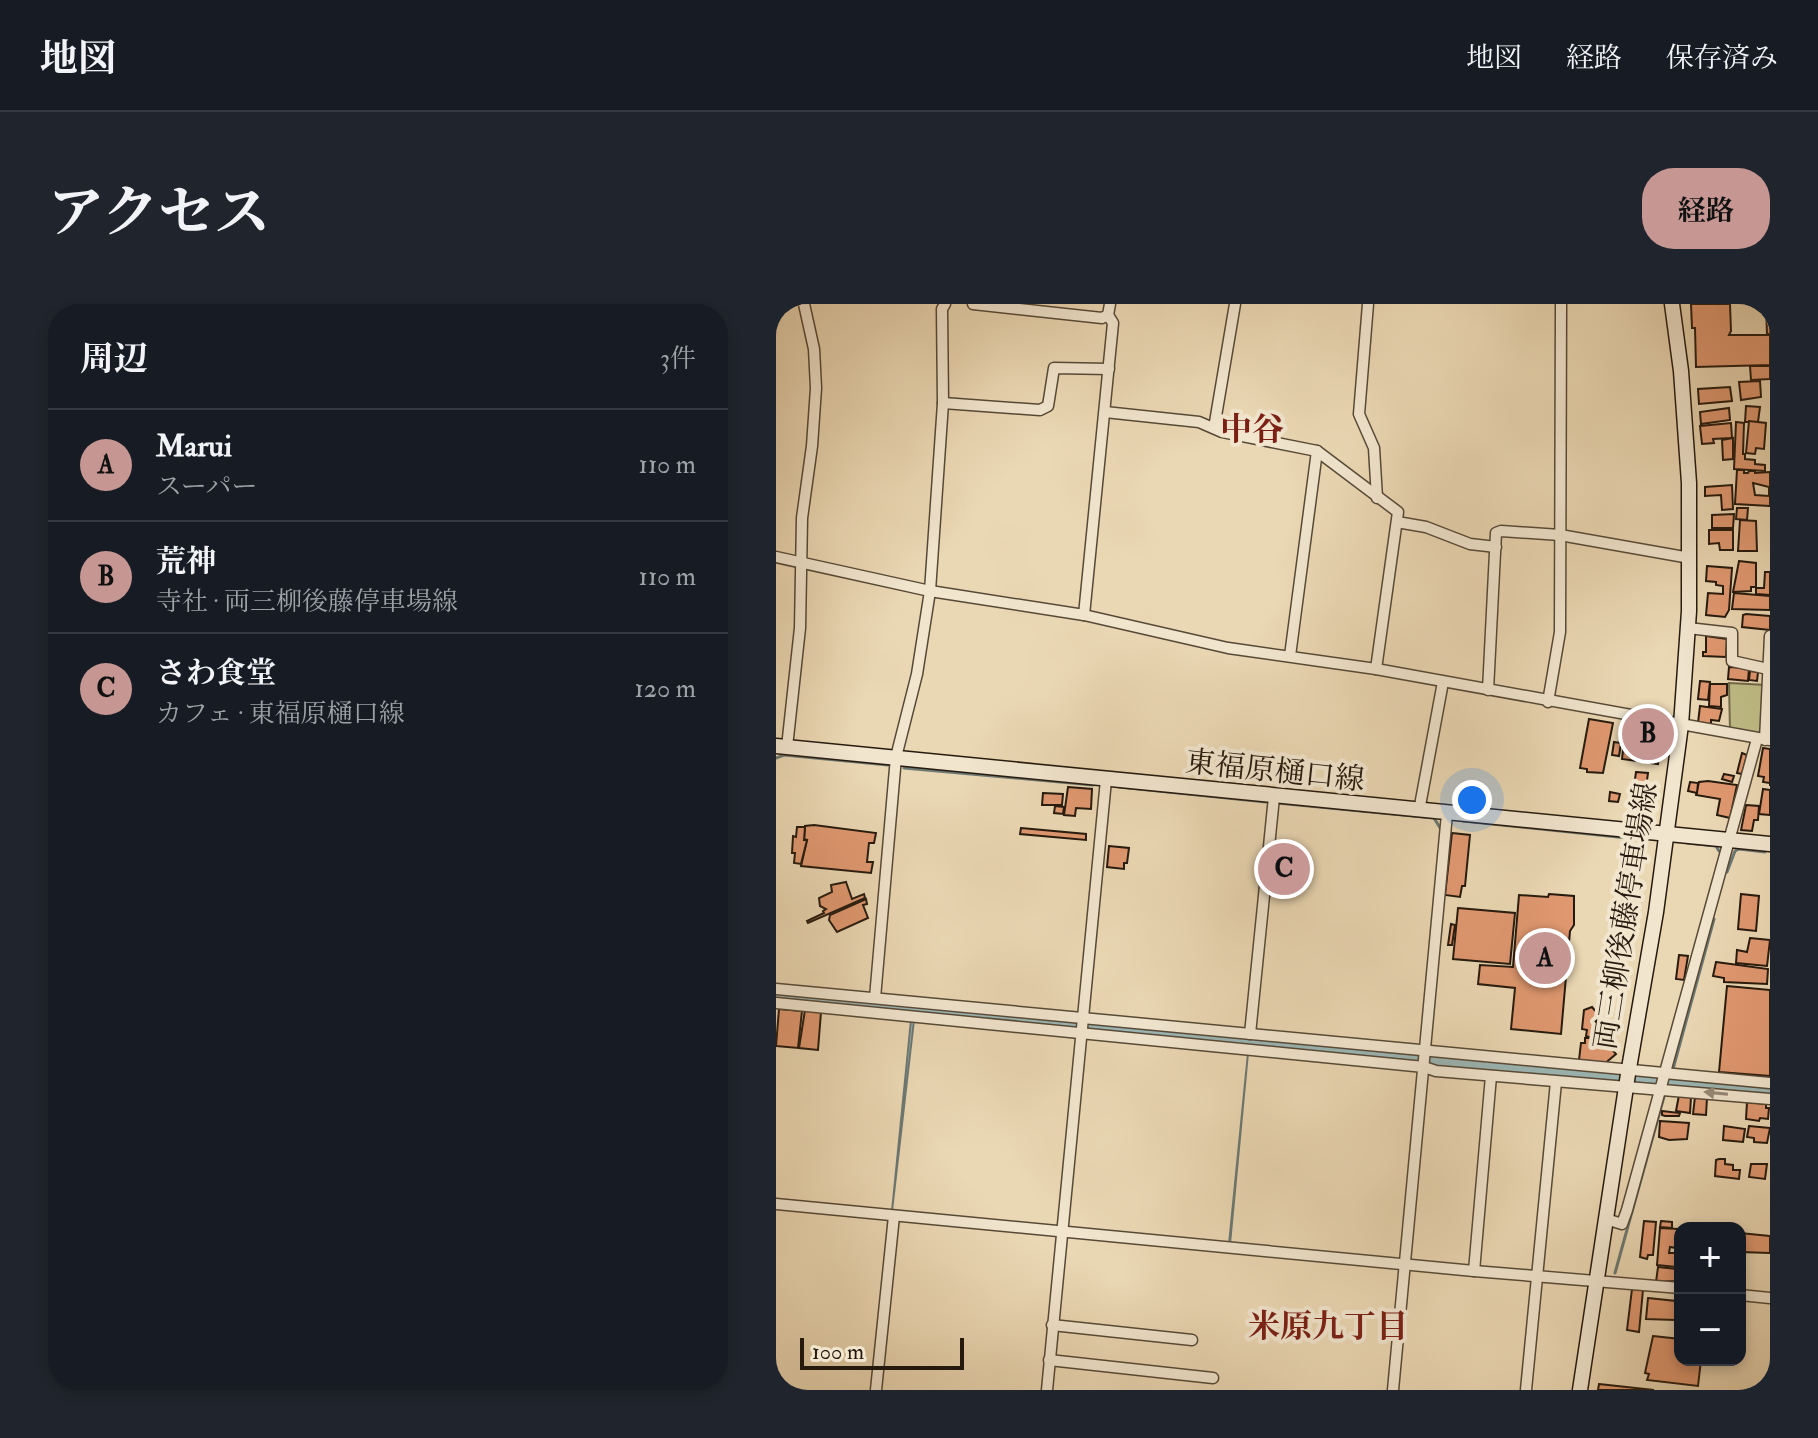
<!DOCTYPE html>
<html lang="ja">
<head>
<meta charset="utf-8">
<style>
	:root { --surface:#171b24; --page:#20242c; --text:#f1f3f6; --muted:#9ea1a6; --line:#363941; --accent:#c59692 }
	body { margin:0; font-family:"IM FELL Double Pica","Noto Serif JP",serif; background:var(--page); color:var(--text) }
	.controls { position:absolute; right:24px; bottom:24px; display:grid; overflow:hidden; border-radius:16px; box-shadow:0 4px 12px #0003 }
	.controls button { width:72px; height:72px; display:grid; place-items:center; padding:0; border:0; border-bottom:2px solid var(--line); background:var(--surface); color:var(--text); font:40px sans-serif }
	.scale { position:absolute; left:24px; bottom:20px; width:164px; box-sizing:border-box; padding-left:8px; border:4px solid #261a0e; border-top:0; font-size:22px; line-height:28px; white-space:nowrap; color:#261a0e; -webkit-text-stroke:6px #f1e5ce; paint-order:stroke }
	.you { position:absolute; left:696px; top:496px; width:28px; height:28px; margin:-20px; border:6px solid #fff; border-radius:50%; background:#1a73e8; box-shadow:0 0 0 12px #1a73e833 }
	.badge { display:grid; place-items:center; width:52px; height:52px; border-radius:50%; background:var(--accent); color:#111; font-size:26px; font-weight:700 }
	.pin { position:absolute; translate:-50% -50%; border:4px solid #fff; box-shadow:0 2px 8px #0006 }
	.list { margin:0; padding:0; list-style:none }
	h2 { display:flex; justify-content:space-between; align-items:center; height:104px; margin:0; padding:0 32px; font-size:34px }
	h2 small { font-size:26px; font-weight:400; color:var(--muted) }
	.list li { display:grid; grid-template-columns:52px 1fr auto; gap:24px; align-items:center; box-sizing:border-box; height:112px; padding:0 32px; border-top:2px solid var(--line) }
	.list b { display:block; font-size:30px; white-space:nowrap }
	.list p { margin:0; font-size:26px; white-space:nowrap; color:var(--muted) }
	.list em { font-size:26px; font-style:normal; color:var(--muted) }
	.map { position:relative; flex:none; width:994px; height:1086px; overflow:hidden; border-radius:32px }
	header { display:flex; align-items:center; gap:48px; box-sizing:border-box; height:112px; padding:0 40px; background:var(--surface); border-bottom:2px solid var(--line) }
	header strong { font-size:38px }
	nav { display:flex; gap:44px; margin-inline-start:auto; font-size:28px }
	.intro { display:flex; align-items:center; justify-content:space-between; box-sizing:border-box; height:192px; padding:0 48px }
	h1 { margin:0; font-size:56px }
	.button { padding:20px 36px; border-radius:32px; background:var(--accent); color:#111; font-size:28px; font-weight:700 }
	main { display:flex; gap:48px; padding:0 48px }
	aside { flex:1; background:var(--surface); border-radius:32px; box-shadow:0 4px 12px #0003 }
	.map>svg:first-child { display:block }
	.green { fill:#bfbc87; stroke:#726b4a; stroke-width:2 }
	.water { fill:#9bb7b6; stroke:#6c7873; stroke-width:2 }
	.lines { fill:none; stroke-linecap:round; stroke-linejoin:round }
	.stream { stroke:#6c7873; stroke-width:3 }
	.river { stroke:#9bb7b6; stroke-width:20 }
	.building { fill:#e09870; stroke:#261a0e; stroke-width:2; fill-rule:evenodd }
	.minor-casing { stroke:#574937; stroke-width:13 }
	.secondary-casing { stroke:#261a0e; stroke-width:17 }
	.minor { stroke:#f1e5ce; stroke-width:10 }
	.secondary { stroke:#f1e5ce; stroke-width:14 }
	.oneway { fill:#968a78 }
	.labels { text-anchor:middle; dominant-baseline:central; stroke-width:8; stroke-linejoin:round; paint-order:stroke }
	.street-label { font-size:30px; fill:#261a0e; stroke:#f1e5ce }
	.neighbourhood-label { font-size:32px; font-weight:bold; fill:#7a1f14; stroke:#f1e5ce }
</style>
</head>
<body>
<header>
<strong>地図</strong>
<nav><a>地図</a><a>経路</a><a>保存済み</a></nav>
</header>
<div class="intro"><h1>アクセス</h1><a class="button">経路</a></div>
<main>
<aside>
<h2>周辺<small>3件</small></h2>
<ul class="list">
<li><span class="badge">A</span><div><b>Marui</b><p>スーパー</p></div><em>110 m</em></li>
<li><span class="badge">B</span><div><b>荒神</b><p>寺社 · 両三柳後藤停車場線</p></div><em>110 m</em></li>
<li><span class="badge">C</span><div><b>さわ食堂</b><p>カフェ · 東福原樋口線</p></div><em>120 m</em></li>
</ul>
</aside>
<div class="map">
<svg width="994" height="1086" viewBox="0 0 994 1086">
	<rect width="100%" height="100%" fill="#ead7b3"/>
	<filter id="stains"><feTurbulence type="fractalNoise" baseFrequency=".0025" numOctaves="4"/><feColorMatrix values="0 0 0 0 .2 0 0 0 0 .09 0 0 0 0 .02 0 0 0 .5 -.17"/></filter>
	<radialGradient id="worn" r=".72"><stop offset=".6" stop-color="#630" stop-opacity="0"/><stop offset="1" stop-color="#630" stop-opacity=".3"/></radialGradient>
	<polygon class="green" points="953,379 991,381 988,431 954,427"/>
	<g class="water">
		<polygon points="135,716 138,716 116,907"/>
		<polygon points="472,749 454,940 453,940"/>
	</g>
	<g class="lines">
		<g class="stream">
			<polyline points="0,454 8,451 112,461"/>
			<polyline points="128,464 317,481"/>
			<polyline points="343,483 490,498"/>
			<polyline points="501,499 658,514 666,527"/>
			<polyline points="687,517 861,535"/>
			<polyline points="911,539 940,542 943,547"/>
			<polyline points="951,568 959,547 963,545 989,548"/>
			<polyline points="897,765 938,615"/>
			<polyline points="839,969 889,789"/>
		</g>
		<polyline class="river" points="0,692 994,787"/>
	</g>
	<g class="building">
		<polygon points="915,0 954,0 955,27 953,31 994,31 994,61 920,63 919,24 916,24"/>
		<polygon points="990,3 994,3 994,30 991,30"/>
		<polygon points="974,62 994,62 994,75 975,76"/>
		<polygon points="984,77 985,93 965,96 963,78"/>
		<polygon points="954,83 956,97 923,100 922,85"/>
		<polygon points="970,102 984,103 982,118 969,118"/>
		<polygon points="953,104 954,116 925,120 924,108"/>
		<polygon points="973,117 990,119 988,145 980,144 979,150 970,149"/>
		<polygon points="960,118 968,119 967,150 969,150 969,155 979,156 979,160 989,161 989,167 958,165"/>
		<polygon points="955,119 956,134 937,135 938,139 926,140 924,122"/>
		<polygon points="957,134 957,155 947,156 946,136"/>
		<path d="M 961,166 L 968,166 L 968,169 L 972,169 L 973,167 L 979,167 L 979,169 L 994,168 L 994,202 L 959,200 ZM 977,179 L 993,183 L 993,192 L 979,191 Z"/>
		<polygon points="956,181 957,205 946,206 945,191 929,192 929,183"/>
		<polygon points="961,204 972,204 971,216 960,215"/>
		<polygon points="958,210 957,224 936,224 936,211"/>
		<polygon points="964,216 980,217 981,247 962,247"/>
		<polygon points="933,226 957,226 957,246 944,246 943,239 933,240"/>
		<polygon points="963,257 980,259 980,283 975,283 975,287 957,288"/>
		<polygon points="931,262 956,264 953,306 949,313 930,311 932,289 947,290 947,282 940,281 940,278 930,277"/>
		<polygon points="989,268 994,268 994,291 980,290 980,284 988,284"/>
		<polygon points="958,289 994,292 994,306 956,305"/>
		<polygon points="970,310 994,312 994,326 966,323 967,311"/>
		<polygon points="930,332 951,335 950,353 927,352 927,348 930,348"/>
		<polygon points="953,363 973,364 972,377 952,375"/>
		<polygon points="974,367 982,368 981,377 973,376"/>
		<polygon points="924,377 934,378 932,396 922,395"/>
		<polygon points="934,380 951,380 951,391 945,393 945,403 933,402"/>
		<polygon points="924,402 946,405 943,417 935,416 935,420 922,419"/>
		<polygon points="813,415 837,419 827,469 811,468 811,465 804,464"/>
		<polygon points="838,438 845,439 843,452 836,451"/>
		<polygon points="848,438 884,443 882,460 846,455"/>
		<polygon points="987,444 994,445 994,482 994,479 987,478 988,473 982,472"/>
		<polygon points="966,449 971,451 966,470 961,469"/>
		<polygon points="860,468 872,469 867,506 855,504"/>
		<polygon points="948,470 958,472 956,478 946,475"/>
		<polygon points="932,477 961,481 954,514 941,511 944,495 920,491 923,478"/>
		<polygon points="914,478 922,479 921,489 912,487"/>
		<polygon points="292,483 316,485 315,505 300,504 299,512 288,511"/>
		<polygon points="987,485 994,486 994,511 983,510"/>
		<polygon points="834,488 844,490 842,498 833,497"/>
		<polygon points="267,489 287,490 286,501 266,501"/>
		<polygon points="970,501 983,502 982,516 978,516 976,527 965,526"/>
		<polygon points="279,502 288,503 287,510 278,509"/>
		<polygon points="38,521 100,529 98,539 93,539 91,558 97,558 95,569 25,562 31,536 28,535 29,522"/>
		<polygon points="21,523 29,523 28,536 31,536 25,560 18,559 19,549 16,549 17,532 20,533"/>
		<polygon points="245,524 310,530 310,536 244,530"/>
		<polygon points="676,529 694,531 689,582 686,582 684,593 669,591"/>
		<polygon points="333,542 353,544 351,559 348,559 348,565 331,563"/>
		<polygon points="70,578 76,595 88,590 89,594 32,619 31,617 48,609 47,607 50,605 44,602 43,594 56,588 55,581"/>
		<polygon points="773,590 798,592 798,621 794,627 785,730 735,725 739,684 702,680 704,661 737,663 743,591 772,593"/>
		<polygon points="965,590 983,592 980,627 962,625"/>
		<polygon points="90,595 91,600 87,601 92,614 61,628 53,616 54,611"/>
		<polygon points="682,604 739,609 734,660 677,655"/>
		<polygon points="675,620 679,621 676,641 672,641"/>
		<polygon points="974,634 994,636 991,662 960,659 961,646 971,648"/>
		<polygon points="903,651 912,652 908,676 900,675"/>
		<polygon points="940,658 992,665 991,680 948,678 948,674 937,672"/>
		<polygon points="951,682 994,686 994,772 943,768"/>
		<polygon points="816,703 825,714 826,733 840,750 827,761 803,756 805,739 809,739 809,734 816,734 810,732 811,726 806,725 808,706"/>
		<polygon points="3,705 26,707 22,744 0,742"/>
		<polygon points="29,706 45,708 42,746 23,744"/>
		<polygon points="903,791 915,793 914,809 900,807"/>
		<polygon points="919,793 931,794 930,811 917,810"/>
		<polygon points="971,798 990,800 990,804 993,804 992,815 984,814 983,817 970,815"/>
		<polygon points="886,807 904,809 903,812 889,812 886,811"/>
		<polygon points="884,817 913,819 911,835 893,836 883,833"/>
		<polygon points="948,822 969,825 967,838 947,836"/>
		<polygon points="973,822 994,824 991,839 978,838 978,834 971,833"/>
		<polygon points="943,855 949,855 949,860 957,861 957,866 964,866 963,875 939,872 940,856"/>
		<polygon points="975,860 991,860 989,875 973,873"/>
		<polygon points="868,917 880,918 877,951 872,951 871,955 864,953"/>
		<polygon points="885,917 896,918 896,924 884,923"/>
		<polygon points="884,924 902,925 900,944 894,943 893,949 901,949 900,963 881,961"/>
		<polygon points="964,929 994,932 994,949 964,948"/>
		<polygon points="882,963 901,965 900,977 880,978"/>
		<polygon points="856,985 867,986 863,1028 851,1026"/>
		<polygon points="872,994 900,997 899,1016 870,1015"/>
		<polygon points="877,1032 904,1035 904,1056 925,1056 922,1082 871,1076 873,1070 869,1069"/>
		<polygon points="823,1080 878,1086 822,1086"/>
	</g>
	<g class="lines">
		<defs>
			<g id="minor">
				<polyline points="197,0 326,14 332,11 334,0"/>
				<polyline points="592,0 583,110 598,144 601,194"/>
				<polyline points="167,99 264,106 272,102 278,64 333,65"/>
				<polyline points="329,108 423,118 446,128 541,147 622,208 600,365"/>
				<polyline points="438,124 459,0"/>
				<polyline points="621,218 650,223 694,240 720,243"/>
				<polyline points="0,253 154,287 308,311 452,344 600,365 994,436"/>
				<polyline points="308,311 337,19 332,11"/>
				<polyline points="912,324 956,329 956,357 992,365"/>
				<polyline points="514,352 541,147"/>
				<polyline points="712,386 720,229 725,227 784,231 914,254"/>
				<polyline points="772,398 784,328 785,0"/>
				<polyline points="989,436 994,332"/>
				<polyline points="11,443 24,324 26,214 36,142 40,84 38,45 28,0"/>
				<polyline points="643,507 667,378"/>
				<polyline points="0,685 994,779"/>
				<polyline points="99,694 120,453 141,370 154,287 167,99 166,5 169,0"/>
				<polyline points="0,699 648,763 660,767 994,795"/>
				<polyline points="474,730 498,493"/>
				<polyline points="0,900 698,967 904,984"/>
				<polyline points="830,915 846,920 851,906 981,435"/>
				<polyline points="698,967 715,772"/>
				<polyline points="964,991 994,994"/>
				<polyline points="276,1021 416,1036"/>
				<polyline points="273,1056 437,1074"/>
				<polyline points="100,1086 118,912"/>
				<polyline points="271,1086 330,476"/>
				<polyline points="617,1086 671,510"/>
				<polyline points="750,1086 780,778"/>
			</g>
			<g id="secondary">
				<polyline points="0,442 994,540"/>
				<polyline points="804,1086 852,770 880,608 905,421 913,307 913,179 905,67 896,0"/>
			</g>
		</defs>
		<use href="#minor" class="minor-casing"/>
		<use href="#secondary" class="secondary-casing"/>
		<use href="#minor" class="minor"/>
		<use href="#secondary" class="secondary"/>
	</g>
	<defs><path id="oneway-solid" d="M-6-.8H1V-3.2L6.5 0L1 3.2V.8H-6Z" transform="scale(2)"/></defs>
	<use class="oneway" href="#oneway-solid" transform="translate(940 789) rotate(-174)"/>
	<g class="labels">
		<g class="street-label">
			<text transform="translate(499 467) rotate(6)">東福原樋口線</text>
			<text transform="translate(850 612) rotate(-81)">両三柳後藤停車場線</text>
		</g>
		<g class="neighbourhood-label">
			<text x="476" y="126">中谷</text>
			<text x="552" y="1023">米原九丁目</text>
		</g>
	</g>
	<rect width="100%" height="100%" filter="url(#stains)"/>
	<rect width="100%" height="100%" fill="url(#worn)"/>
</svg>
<div class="controls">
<button>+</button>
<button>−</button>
</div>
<div class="scale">100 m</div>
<div class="you"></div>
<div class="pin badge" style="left:769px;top:654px">A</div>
<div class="pin badge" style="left:872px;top:430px">B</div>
<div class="pin badge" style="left:508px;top:565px">C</div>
</div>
</main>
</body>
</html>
